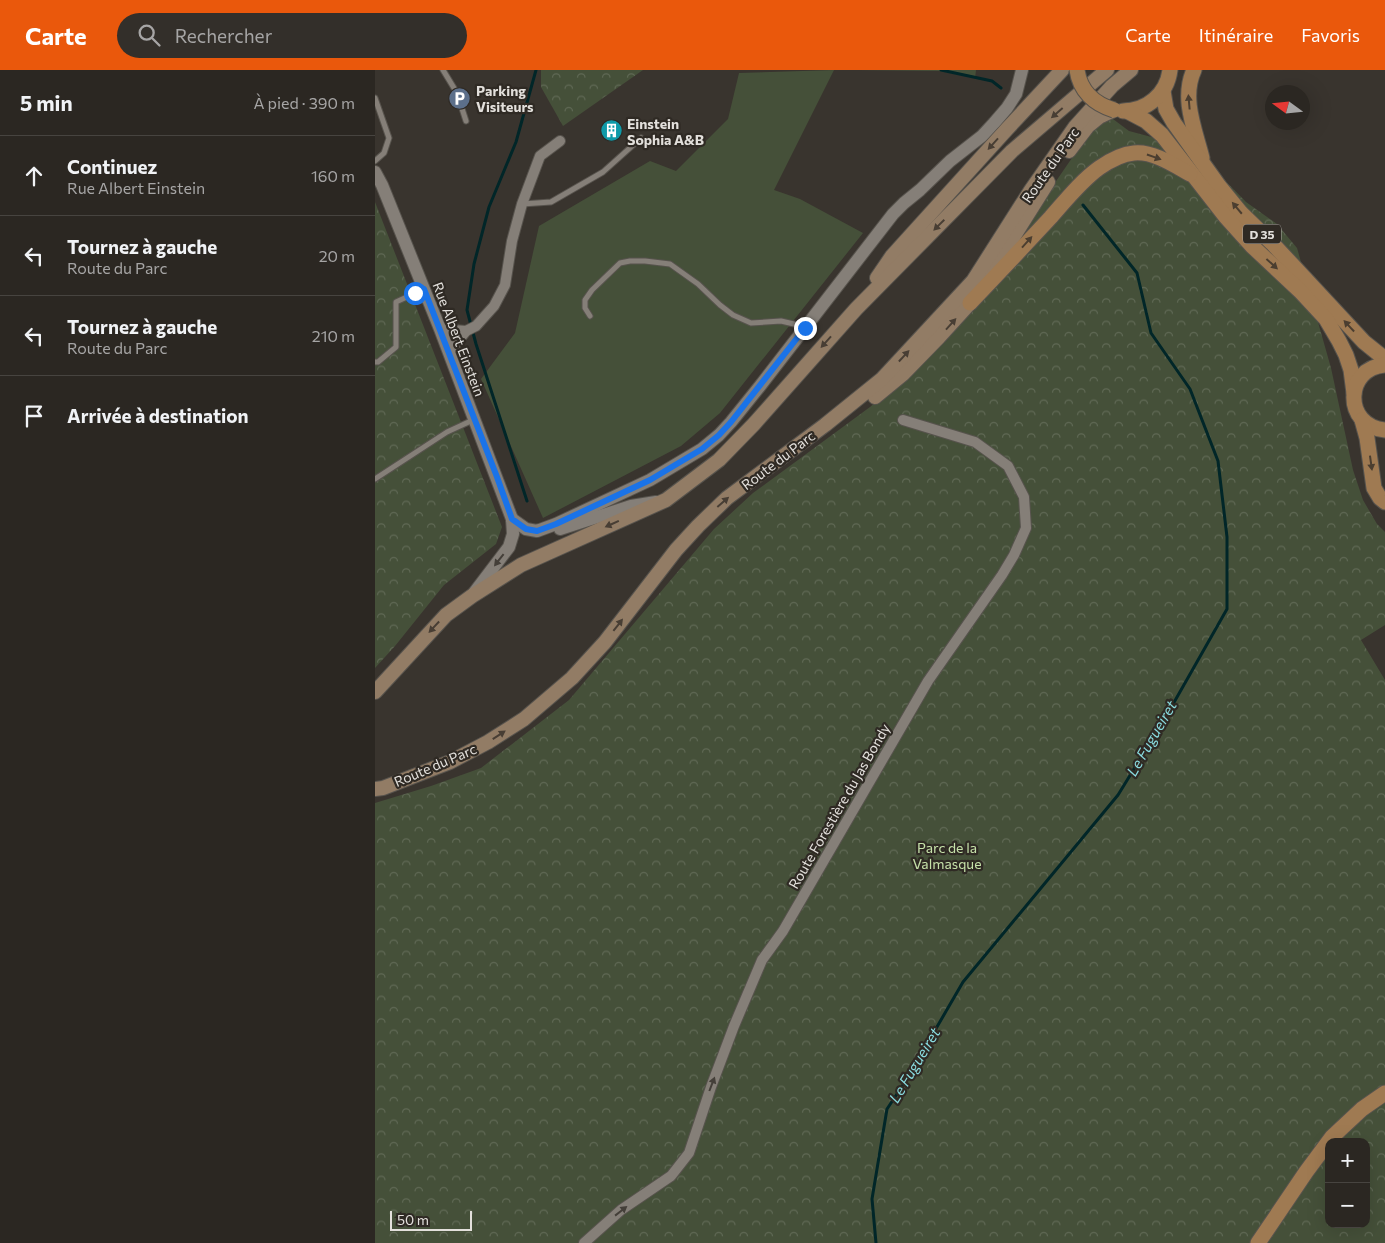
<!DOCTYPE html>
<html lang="fr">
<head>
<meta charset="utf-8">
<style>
	:root { --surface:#2b2722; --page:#332f2a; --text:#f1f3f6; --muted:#a6a5a5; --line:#474440; --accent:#ea580c }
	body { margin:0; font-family:Commissioner,sans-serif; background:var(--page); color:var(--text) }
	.controls { position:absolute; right:15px; bottom:15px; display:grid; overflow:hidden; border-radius:10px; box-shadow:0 5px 20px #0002 }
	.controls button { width:45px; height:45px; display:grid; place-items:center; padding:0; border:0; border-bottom:1px solid var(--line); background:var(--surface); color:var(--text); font:25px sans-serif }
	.compass { position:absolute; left:890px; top:15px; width:45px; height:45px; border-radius:50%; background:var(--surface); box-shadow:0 5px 20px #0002; rotate:285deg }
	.scale { position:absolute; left:15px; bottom:12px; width:82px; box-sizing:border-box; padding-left:5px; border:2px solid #e3e0dc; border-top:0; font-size:14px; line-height:18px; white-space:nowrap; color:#e3e0dc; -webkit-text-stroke:4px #2f2a24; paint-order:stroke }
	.stop { position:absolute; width:15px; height:15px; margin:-11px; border:4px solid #1a73e8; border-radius:50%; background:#fff }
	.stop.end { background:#1a73e8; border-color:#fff; box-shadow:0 1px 5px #0008 }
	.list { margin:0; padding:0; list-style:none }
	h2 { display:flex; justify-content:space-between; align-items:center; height:65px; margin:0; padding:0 20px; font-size:21px }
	h2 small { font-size:16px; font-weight:400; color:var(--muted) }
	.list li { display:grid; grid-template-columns:32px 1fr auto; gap:15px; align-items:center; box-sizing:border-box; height:80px; padding:0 20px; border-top:1px solid var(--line) }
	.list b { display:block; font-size:19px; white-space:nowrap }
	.list p { margin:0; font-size:16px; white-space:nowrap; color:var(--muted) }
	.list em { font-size:16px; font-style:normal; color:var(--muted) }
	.icon { flex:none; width:28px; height:28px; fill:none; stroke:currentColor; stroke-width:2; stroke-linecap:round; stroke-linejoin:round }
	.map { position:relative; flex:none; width:1010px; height:1173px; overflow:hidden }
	header { display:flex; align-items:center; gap:30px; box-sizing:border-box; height:70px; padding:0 25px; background:var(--accent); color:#fff }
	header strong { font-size:24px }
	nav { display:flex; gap:28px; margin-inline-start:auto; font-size:18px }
	.search { width:350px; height:45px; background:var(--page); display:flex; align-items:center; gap:12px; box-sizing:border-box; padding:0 18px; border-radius:28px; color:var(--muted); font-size:19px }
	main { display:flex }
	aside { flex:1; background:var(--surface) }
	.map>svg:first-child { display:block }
	.grass { fill:#455039 }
	.forest { fill:url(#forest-crowns); fill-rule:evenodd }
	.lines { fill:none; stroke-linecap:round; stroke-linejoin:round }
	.stream { stroke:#012628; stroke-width:3 }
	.service-casing { stroke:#57534d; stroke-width:7 }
	.minor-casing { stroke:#57534d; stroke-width:12 }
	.tertiary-casing { stroke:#57534d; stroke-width:14 }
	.secondary-casing { stroke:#57534d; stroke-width:16 }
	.primary-casing { stroke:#57534d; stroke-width:17 }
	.service { stroke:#857f78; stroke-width:5 }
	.minor { stroke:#857f78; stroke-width:10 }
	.tertiary { stroke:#857f78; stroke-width:12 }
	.secondary { stroke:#927c65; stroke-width:14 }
	.primary { stroke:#9f7a52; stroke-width:15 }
	.primary-bridge-casing { stroke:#57534d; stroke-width:17; stroke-linecap:butt }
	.primary-bridge { stroke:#9f7a52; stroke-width:15 }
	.oneway { fill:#4b3e30 }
	.oneway2 { fill:#483e34 }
	.oneway3 { fill:#443f39 }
	.route { stroke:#1a73e8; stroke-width:6 }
	.labels { text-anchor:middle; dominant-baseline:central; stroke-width:4.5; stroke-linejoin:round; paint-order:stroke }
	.shield { fill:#2f2a24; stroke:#ada9a5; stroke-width:1 }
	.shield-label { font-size:12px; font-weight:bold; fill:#e3e0dc }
	.poi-label { font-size:14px; font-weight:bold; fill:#e3e0dc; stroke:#2f2a24; text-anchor:start }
	.street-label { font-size:14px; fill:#e3e0dc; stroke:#2f2a24 }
	.park-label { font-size:14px; fill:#c6e1a9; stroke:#2f2a24 }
	.water-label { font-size:15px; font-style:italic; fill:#89dbdf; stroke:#2f2a24 }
</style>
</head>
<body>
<header>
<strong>Carte</strong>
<div class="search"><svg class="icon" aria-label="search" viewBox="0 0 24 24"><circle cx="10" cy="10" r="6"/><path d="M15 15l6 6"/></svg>Rechercher</div>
<nav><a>Carte</a><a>Itinéraire</a><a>Favoris</a></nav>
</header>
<main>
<aside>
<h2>5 min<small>À pied · 390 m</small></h2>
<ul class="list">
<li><svg class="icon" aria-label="ahead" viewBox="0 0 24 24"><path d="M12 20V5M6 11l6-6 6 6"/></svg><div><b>Continuez</b><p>Rue Albert Einstein</p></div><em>160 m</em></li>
<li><svg class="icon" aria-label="left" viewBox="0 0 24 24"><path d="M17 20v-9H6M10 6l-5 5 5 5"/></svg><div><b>Tournez à gauche</b><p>Route du Parc</p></div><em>20 m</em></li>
<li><svg class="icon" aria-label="left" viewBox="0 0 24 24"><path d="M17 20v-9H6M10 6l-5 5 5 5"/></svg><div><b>Tournez à gauche</b><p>Route du Parc</p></div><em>210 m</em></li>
<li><svg class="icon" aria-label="arrive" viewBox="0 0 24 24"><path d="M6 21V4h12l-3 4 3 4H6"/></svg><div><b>Arrivée à destination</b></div></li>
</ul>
</aside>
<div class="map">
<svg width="1010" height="1173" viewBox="0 0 1010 1173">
	<defs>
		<pattern id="forest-crowns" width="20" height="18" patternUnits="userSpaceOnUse" patternTransform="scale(1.25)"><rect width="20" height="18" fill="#455039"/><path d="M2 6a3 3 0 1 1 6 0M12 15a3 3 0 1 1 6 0" fill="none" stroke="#606955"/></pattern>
	</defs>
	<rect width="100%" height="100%" fill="#39342e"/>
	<polygon class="grass" points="459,0 399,120 425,129 488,163 345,343 306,376 168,448 106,309 140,263 164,156 275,91 301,101 353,49 364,3"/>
	<g class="forest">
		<polygon points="166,0 268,0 188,56 166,17"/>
		<polygon points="483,0 601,0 600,8 565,1"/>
		<path d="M 734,46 L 754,61 L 795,72 L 827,87 L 871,132 L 902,154 L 922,178 L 956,298 L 978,400 L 988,430 L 1002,454 L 1010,462 L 1010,555 L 986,570 L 1010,610 L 1010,1173 L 0,1173 L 0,733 L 56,716 L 106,698 L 194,630 L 339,459 L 378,423 L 495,337 L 571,271 L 708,72 ZM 954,1072 L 991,1072 L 991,1154 L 954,1154 Z"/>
		<polygon points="0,132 127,457 121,474 69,515 20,576 0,598"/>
	</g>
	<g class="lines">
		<g class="stream">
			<polyline points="566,0 617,11 626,18"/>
			<polyline points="152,431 101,274 92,240 99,194 114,137 141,72 161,0"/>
			<polyline points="501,1173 497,1129 512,1039 530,1012 588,912 743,725 789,650 852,539 852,467 843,391 815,319 776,263 762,203 708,135"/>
		</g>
		<defs>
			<g id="service">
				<polyline points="68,0 82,23 91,51"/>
				<polyline points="0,28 14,68 9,83 0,91"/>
				<polyline points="147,134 176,132 228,102 266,68"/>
				<polyline points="215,246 210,238 210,230 217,220 245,193 255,191 270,191 295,194 323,214 345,235 358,245 376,253 406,251 419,254 430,258"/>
				<polyline points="0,292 3,292 21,277 21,232 49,219"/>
				<polyline points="0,409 72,362 98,350"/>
			</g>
			<g id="minor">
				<polyline points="65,259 91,261"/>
				<polyline points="74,282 91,261 101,256 119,236 130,215 137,171 147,134 165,86 185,71"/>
				<polyline points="209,1173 246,1140 296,1106 314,1083 336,1017 359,956 387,890 408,861 553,611 627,505 639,485 651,458 649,427 633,396 600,372 528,350"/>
			</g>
			<g id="tertiary">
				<polyline points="0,102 7,115 65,259 137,449 141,455"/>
				<polyline points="137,449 151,459 162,461 181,454 275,410 327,379 344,365 356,352 385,316 518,144 529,133 545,120 575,91 607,66 619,53 632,38 641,24 647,0"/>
				<polyline points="185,459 256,436 281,432"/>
				<polyline points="99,523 134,477 138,464 137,449"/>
			</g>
			<g id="secondary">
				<polyline points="694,81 713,56 724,47 739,40"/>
				<polyline points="502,208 517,186 632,59 687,0"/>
				<polyline points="500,327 528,304 564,267 595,233 610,212 673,112"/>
				<polyline points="0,622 71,545 97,526 146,495 291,430 344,390 379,354 481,239 637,81 732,0"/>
				<polyline points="0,719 8,718 75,692 113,672 149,649 197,608 230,572 301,480 323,456 352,428 450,355 507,309 598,211 656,120 700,57 737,16 756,0"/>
			</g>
			<g id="primary">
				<path d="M 819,0 C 806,28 820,60 827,88"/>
				<polyline points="788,21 791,39 799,53 844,116 866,143 897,173 989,272 1010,289"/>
				<path d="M 748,41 C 772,41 792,24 795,0"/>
				<polyline points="752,41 771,51 787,65 850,146 877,176 925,221 951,249 964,271 971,285 976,300 979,323"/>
				<path d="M 595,233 C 622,205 649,176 676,147 C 691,130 706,111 724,98 C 734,91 747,84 759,83 C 778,81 799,95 815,104"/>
				<path d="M 1010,295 C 969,298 968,356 1010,360"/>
				<polyline points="987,350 992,368 999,418 1005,428 1010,432"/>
				<polyline points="883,1173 931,1102 957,1067 987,1039 1010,1023"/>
			</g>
		</defs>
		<use href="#service" class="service-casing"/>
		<use href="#minor" class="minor-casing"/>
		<use href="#tertiary" class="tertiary-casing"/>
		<use href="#secondary" class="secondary-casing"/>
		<use href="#primary" class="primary-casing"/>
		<use href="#service" class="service"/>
		<use href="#minor" class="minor"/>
		<use href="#tertiary" class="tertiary"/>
		<use href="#secondary" class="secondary"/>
		<use href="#primary" class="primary"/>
		<defs>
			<path id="primary-bridge" d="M 702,0 C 705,21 719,34 739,40"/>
		</defs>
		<use href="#primary-bridge" class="primary-bridge-casing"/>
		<use href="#primary-bridge" class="primary-bridge"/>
	</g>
	<defs><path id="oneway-solid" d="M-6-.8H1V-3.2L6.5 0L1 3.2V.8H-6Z" transform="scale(1.25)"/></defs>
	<g class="oneway">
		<use href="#oneway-solid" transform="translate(814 32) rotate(-95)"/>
		<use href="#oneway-solid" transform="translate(779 87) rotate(19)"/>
		<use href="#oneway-solid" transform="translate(862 138) rotate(-130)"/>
		<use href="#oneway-solid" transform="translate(652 172) rotate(-48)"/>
		<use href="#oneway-solid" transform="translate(897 194) rotate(42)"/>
		<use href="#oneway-solid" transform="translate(974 256) rotate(-133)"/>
		<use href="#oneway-solid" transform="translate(996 393) rotate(82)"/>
	</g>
	<g class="oneway2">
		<use href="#oneway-solid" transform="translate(682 43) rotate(139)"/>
		<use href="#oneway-solid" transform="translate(618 74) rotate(132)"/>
		<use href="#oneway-solid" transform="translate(564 155) rotate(135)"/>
		<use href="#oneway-solid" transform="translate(576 254) rotate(-48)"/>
		<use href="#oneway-solid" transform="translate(451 272) rotate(132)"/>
		<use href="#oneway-solid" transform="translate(529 286) rotate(-47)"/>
		<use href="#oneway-solid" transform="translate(348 432) rotate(-41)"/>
		<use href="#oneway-solid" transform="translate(237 454) rotate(156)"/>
		<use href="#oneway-solid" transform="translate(243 555) rotate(-52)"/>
		<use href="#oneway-solid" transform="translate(59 557) rotate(133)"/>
		<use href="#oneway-solid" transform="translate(124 665) rotate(-33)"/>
	</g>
	<g class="oneway3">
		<use href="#oneway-solid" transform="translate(124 490) rotate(128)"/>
		<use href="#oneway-solid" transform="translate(337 1014) rotate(-69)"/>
		<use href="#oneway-solid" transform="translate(246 1141) rotate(-38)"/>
	</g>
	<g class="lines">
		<polyline class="route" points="40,223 49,219 122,407 137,449 151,459 162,461 181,454 275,410 327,379 344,365 356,352 430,258"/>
	</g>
	<defs>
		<symbol id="parking-disc" viewBox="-11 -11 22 22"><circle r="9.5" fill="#5c6f8a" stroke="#2f2a24"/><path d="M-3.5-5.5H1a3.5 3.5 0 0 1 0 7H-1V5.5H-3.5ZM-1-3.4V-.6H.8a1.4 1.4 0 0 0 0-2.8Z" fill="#fff"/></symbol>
		<symbol id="building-disc" viewBox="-11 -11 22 22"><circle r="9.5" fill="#0f9aa8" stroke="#2f2a24"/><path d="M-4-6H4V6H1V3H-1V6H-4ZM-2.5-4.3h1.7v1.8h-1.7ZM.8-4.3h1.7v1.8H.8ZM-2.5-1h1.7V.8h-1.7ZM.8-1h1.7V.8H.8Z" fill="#fff"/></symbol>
	</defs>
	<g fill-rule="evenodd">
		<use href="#parking-disc" x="72" y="16" width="25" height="25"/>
		<use href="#building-disc" x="224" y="48" width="25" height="25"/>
	</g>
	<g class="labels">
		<rect class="shield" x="868" y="154.5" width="38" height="19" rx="4"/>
		<g class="shield-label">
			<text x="887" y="164">D 35</text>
		</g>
		<g class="poi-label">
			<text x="101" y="20">Parking<tspan x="101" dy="16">Visiteurs</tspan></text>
			<text x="252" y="53">Einstein<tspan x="252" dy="16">Sophia A&amp;B</tspan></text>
		</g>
		<g class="street-label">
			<text transform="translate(675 95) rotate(-55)">Route du Parc</text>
			<text transform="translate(84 269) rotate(69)">Rue Albert Einstein</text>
			<text transform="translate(403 390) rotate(-37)">Route du Parc</text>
			<text transform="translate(60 695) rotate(-23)">Route du Parc</text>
			<text transform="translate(464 736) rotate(-60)">Route Forestière du Jas Bondy</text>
		</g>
		<g class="park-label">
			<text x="572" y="777">Parc de la<tspan x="572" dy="16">Valmasque</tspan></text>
		</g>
		<g class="water-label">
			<text transform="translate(776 668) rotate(-60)">Le Fugueiret</text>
			<text transform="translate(539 995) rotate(-59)">Le Fugueiret</text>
		</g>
	</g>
</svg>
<div class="controls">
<button>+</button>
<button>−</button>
</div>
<svg class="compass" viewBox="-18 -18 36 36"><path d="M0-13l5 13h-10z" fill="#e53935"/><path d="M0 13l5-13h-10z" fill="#a6a5a5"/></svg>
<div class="scale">50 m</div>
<div class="stop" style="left:40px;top:223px"></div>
<div class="stop end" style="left:430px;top:258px"></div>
</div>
</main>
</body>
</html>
